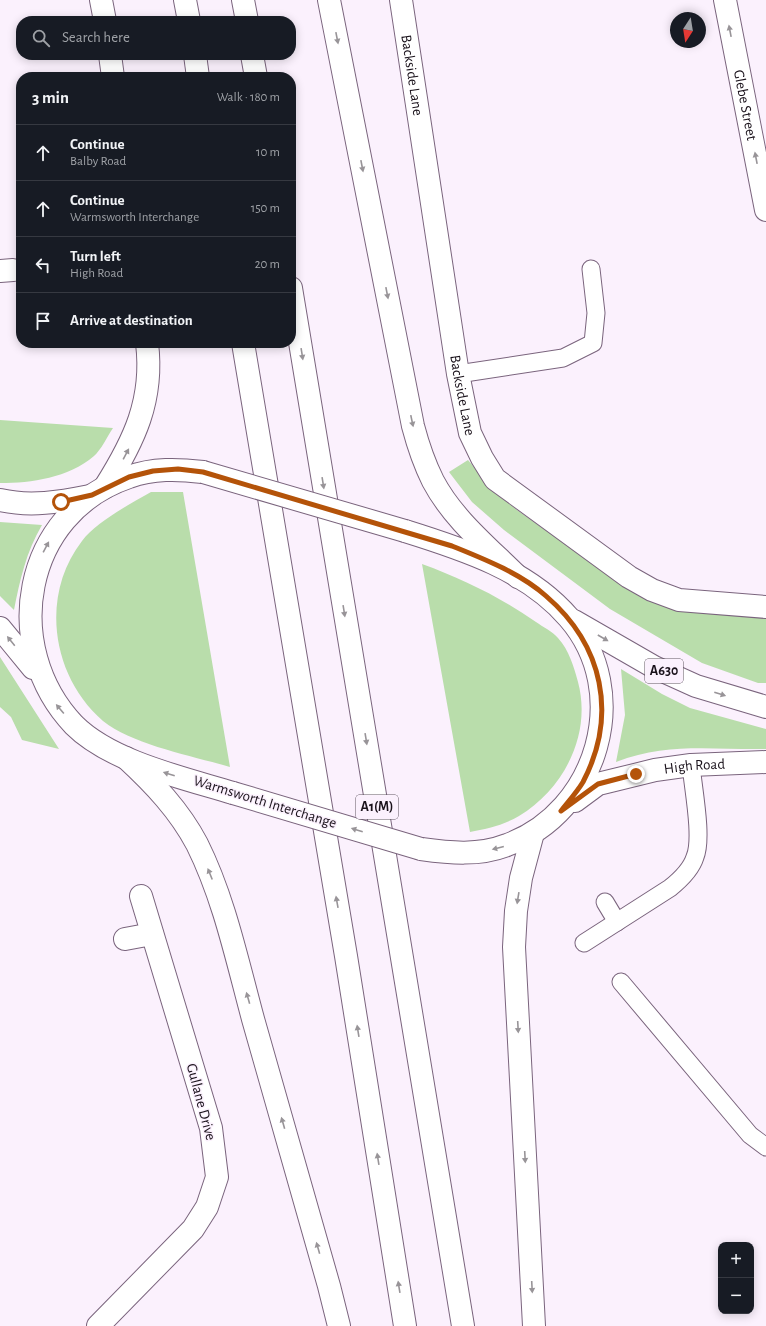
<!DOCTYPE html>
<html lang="en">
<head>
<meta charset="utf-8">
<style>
	:root { --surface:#171b24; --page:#242831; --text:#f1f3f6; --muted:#9ea1a6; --line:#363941 }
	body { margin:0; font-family:"Alegreya Sans",sans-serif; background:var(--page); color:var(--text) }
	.controls { position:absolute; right:12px; bottom:12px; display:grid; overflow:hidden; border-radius:8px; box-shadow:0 2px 10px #0003 }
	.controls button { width:36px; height:36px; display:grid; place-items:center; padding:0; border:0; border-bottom:1px solid var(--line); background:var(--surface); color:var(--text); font:20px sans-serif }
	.compass { position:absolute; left:670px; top:12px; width:36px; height:36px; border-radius:50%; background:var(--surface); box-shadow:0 2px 10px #0003; rotate:192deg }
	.stop { position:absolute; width:12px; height:12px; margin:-9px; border:3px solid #b45309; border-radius:50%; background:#fff }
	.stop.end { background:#b45309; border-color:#fff; box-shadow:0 1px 4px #0008 }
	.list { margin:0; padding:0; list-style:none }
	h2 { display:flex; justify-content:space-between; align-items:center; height:52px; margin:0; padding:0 16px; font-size:17px }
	h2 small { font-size:13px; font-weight:400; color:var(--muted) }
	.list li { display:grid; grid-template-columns:26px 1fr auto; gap:12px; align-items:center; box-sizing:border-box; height:56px; padding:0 16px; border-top:1px solid var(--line) }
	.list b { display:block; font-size:15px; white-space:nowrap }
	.list p { margin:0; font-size:13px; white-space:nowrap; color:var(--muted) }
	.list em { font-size:13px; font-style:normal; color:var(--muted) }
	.icon { flex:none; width:22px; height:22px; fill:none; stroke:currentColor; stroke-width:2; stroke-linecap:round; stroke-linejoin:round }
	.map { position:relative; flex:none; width:766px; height:1326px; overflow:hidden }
	.search { position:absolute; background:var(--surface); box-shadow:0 2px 10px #0003; left:16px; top:16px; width:280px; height:44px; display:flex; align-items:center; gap:10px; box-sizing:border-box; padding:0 14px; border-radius:16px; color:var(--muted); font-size:15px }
	.panel { position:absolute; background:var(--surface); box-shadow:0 2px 10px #0003; left:16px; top:72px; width:280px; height:276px; border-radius:16px }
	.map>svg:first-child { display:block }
	.green { fill:#b9ddab }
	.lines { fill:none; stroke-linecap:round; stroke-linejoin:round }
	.lane-casing { stroke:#7a647d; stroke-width:19 }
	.street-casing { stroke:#7a647d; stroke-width:24 }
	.primary-casing { stroke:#7a647d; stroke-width:24 }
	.highway-casing { stroke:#7a647d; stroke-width:24 }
	.lane { stroke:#fff; stroke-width:17 }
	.street { stroke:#fff; stroke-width:22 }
	.primary { stroke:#fff; stroke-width:22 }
	.highway { stroke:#fff; stroke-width:22 }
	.primary-bridge-casing { stroke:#7a647d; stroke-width:24; stroke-linecap:butt }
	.primary-bridge { stroke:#fff; stroke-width:22 }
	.oneway { fill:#989498 }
	.route { stroke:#b45309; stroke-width:5 }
	.labels { text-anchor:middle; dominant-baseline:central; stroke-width:3; stroke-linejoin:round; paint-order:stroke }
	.shield { fill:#fbf1fd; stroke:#5e555f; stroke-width:1 }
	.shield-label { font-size:14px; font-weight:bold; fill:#1a121b }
	.street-label { font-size:15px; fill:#1a121b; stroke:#fbf1fd }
</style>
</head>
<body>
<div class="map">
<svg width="766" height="1326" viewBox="0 0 766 1326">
	<rect width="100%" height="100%" fill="#fbf1fd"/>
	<g class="green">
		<path d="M 0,420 L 113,428 C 107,437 101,450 94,456 C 68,478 32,483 0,483 Z"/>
		<polygon points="468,460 490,486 517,510 639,596 669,608 766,617 766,683 758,683 702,663 610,609 504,530 472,502 449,472"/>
		<path d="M 151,492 L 183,492 L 230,767 C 193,756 133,745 103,721 C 51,676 40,595 82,541 C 96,522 130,504 151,492 Z"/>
		<path d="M 0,522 L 42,525 C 26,552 20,580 14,610 L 0,596 Z"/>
		<path d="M 422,564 C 463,579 500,597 536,622 C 543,627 552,631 558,638 C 569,650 574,667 578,682 C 592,734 564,789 519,816 C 504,825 486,829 470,832 Z"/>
		<polygon points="0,657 59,749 22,740 11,717 0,707"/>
		<path d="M 621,669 L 662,694 L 690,708 L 766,729 L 766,749 C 712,750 668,742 616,762 L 625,715 Z"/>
	</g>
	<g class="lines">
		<defs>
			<g id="lane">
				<polyline points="458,374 563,358 593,343 596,313 591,269"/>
				<polyline points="605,902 617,922"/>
				<path d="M 584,943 L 670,888 C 680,880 691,870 695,857 C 703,838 693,788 691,765"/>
				<polyline points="621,982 750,1135 766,1147"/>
			</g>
			<g id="street">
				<path id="s1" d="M 401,0 L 458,374 L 470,433 L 482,458 L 495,479 L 629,577 L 652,590 L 679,600 L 766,607"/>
				<path id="s2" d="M 725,0 L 766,210"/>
				<polyline points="0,271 13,270"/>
				<polyline points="125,939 152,934"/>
				<polyline points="98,1326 193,1229 207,1207 217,1177 211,1128 141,896"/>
			</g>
			<g id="primary">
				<path d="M 203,472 C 178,469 153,468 129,477 C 22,513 0,647 74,725 C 111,762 184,778 233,793"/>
				<path d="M 0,500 C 30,507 60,502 90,496"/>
				<path d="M 405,531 C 463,549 528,570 569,618 C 633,692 598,812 507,845 C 479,856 450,853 421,849"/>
				<polyline points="574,621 654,667 696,686 766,707"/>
				<polyline points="0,628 33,668"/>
				<path id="s3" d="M 575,801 L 598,784 L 655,770 L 691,765 L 766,762"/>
			</g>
			<g id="highway">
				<polyline points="101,0 105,21"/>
				<polyline points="185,0 189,21"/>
				<polyline points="243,0 247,21"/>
				<path d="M 329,0 L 413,426 C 418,445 424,463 433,481 C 453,519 488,547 518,577"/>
				<polyline points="110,55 113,77"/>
				<polyline points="195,55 198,77"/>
				<polyline points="252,55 256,77"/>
				<polyline points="291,288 463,1326"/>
				<polyline points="243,343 346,956 405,1326"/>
				<path d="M 105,487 C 134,441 154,400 147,343"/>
				<path d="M 126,758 C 154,784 179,810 197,844 C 224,898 237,960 253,1019 C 278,1108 304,1197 329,1286 L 339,1326"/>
				<polyline points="533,833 521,878 516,911 514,947 534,1326"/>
			</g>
		</defs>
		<use href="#lane" class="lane-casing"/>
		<use href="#street" class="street-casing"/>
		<use href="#primary" class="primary-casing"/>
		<use href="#highway" class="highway-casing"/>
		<use href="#lane" class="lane"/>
		<use href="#street" class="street"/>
		<use href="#primary" class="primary"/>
		<use href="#highway" class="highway"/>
		<defs>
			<g id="primary-bridge">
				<polyline points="203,472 405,531"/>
				<polyline points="233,793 421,849"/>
			</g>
		</defs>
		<use href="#primary-bridge" class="primary-bridge-casing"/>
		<use href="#primary-bridge" class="primary-bridge"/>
	</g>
	<defs><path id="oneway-solid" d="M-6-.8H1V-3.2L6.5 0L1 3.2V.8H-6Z"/></defs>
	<g class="oneway">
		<use href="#oneway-solid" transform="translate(730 31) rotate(-101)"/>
		<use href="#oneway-solid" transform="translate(337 38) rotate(79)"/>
		<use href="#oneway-solid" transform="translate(756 158) rotate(-101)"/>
		<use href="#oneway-solid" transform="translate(362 166) rotate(79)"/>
		<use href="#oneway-solid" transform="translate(387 293) rotate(79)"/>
		<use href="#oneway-solid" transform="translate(302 354) rotate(81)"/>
		<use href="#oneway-solid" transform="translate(412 421) rotate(78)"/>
		<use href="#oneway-solid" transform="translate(126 454) rotate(-62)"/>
		<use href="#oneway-solid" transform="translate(323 483) rotate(81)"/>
		<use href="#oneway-solid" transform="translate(46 547) rotate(-62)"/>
		<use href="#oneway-solid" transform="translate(344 611) rotate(81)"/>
		<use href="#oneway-solid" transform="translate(603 638) rotate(30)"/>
		<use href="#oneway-solid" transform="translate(11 641) rotate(-129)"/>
		<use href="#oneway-solid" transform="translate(720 694) rotate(18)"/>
		<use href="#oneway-solid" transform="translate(60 709) rotate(-130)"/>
		<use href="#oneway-solid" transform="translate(366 739) rotate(81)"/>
		<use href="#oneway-solid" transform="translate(169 774) rotate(-163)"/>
		<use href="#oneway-solid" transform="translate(357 830) rotate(-163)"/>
		<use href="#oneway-solid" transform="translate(498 848) rotate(166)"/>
		<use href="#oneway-solid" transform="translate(210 874) rotate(-112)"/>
		<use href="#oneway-solid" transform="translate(518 898) rotate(99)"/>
		<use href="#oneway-solid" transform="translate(337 902) rotate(-100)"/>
		<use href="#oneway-solid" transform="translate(248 998) rotate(-106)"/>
		<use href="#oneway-solid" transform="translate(518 1027) rotate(87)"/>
		<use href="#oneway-solid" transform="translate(358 1031) rotate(-99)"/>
		<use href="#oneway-solid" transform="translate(283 1123) rotate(-106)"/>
		<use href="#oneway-solid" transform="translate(525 1157) rotate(87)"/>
		<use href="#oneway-solid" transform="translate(378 1159) rotate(-99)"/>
		<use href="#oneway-solid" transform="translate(318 1248) rotate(-106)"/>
		<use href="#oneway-solid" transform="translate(399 1287) rotate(-99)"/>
		<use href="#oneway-solid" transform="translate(532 1287) rotate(87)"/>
	</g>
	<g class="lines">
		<path class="route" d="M 61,502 L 92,495 L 129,477 L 153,471 L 178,469 L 203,472 L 452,546 C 484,559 520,573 546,596 C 603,645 618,715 583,782 C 577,792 568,802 561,811 L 598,784 L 636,774"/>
	</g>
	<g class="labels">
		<g class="shield">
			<rect x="645" y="659" width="38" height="24" rx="3"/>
			<rect x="356" y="795" width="42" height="24" rx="3"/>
		</g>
		<g class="shield-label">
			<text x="664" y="671">A630</text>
			<text x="377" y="807">A1(M)</text>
		</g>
		<g class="street-label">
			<text stroke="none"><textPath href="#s1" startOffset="76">Backside Lane</textPath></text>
			<text stroke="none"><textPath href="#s2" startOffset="107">Glebe Street</textPath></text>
			<text stroke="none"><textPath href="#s1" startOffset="400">Backside Lane</textPath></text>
			<text stroke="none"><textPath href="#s3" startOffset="127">High Road</textPath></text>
			<text transform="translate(265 802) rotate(17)">Warmsworth Interchange</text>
			<text transform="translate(201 1102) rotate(75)">Gullane Drive</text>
		</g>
	</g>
</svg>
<div class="controls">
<button>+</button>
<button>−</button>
</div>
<svg class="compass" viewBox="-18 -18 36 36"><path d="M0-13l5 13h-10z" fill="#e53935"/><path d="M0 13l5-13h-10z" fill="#9ea1a6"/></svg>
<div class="stop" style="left:61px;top:502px"></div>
<div class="stop end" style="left:636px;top:774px"></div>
<div class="search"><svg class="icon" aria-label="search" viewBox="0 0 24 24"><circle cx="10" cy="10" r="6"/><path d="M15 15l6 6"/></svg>Search here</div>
<section class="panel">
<h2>3 min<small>Walk · 180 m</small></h2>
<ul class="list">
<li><svg class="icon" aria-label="ahead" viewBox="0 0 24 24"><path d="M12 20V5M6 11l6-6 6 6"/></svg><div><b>Continue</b><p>Balby Road</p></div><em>10 m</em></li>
<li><svg class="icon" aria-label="ahead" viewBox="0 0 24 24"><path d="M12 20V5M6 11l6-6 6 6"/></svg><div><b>Continue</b><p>Warmsworth Interchange</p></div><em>150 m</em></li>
<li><svg class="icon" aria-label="left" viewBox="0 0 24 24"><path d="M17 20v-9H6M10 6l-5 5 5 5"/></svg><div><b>Turn left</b><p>High Road</p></div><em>20 m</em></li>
<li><svg class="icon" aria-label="arrive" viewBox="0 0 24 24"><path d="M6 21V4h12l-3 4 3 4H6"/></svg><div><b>Arrive at destination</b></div></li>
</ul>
</section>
</div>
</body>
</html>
